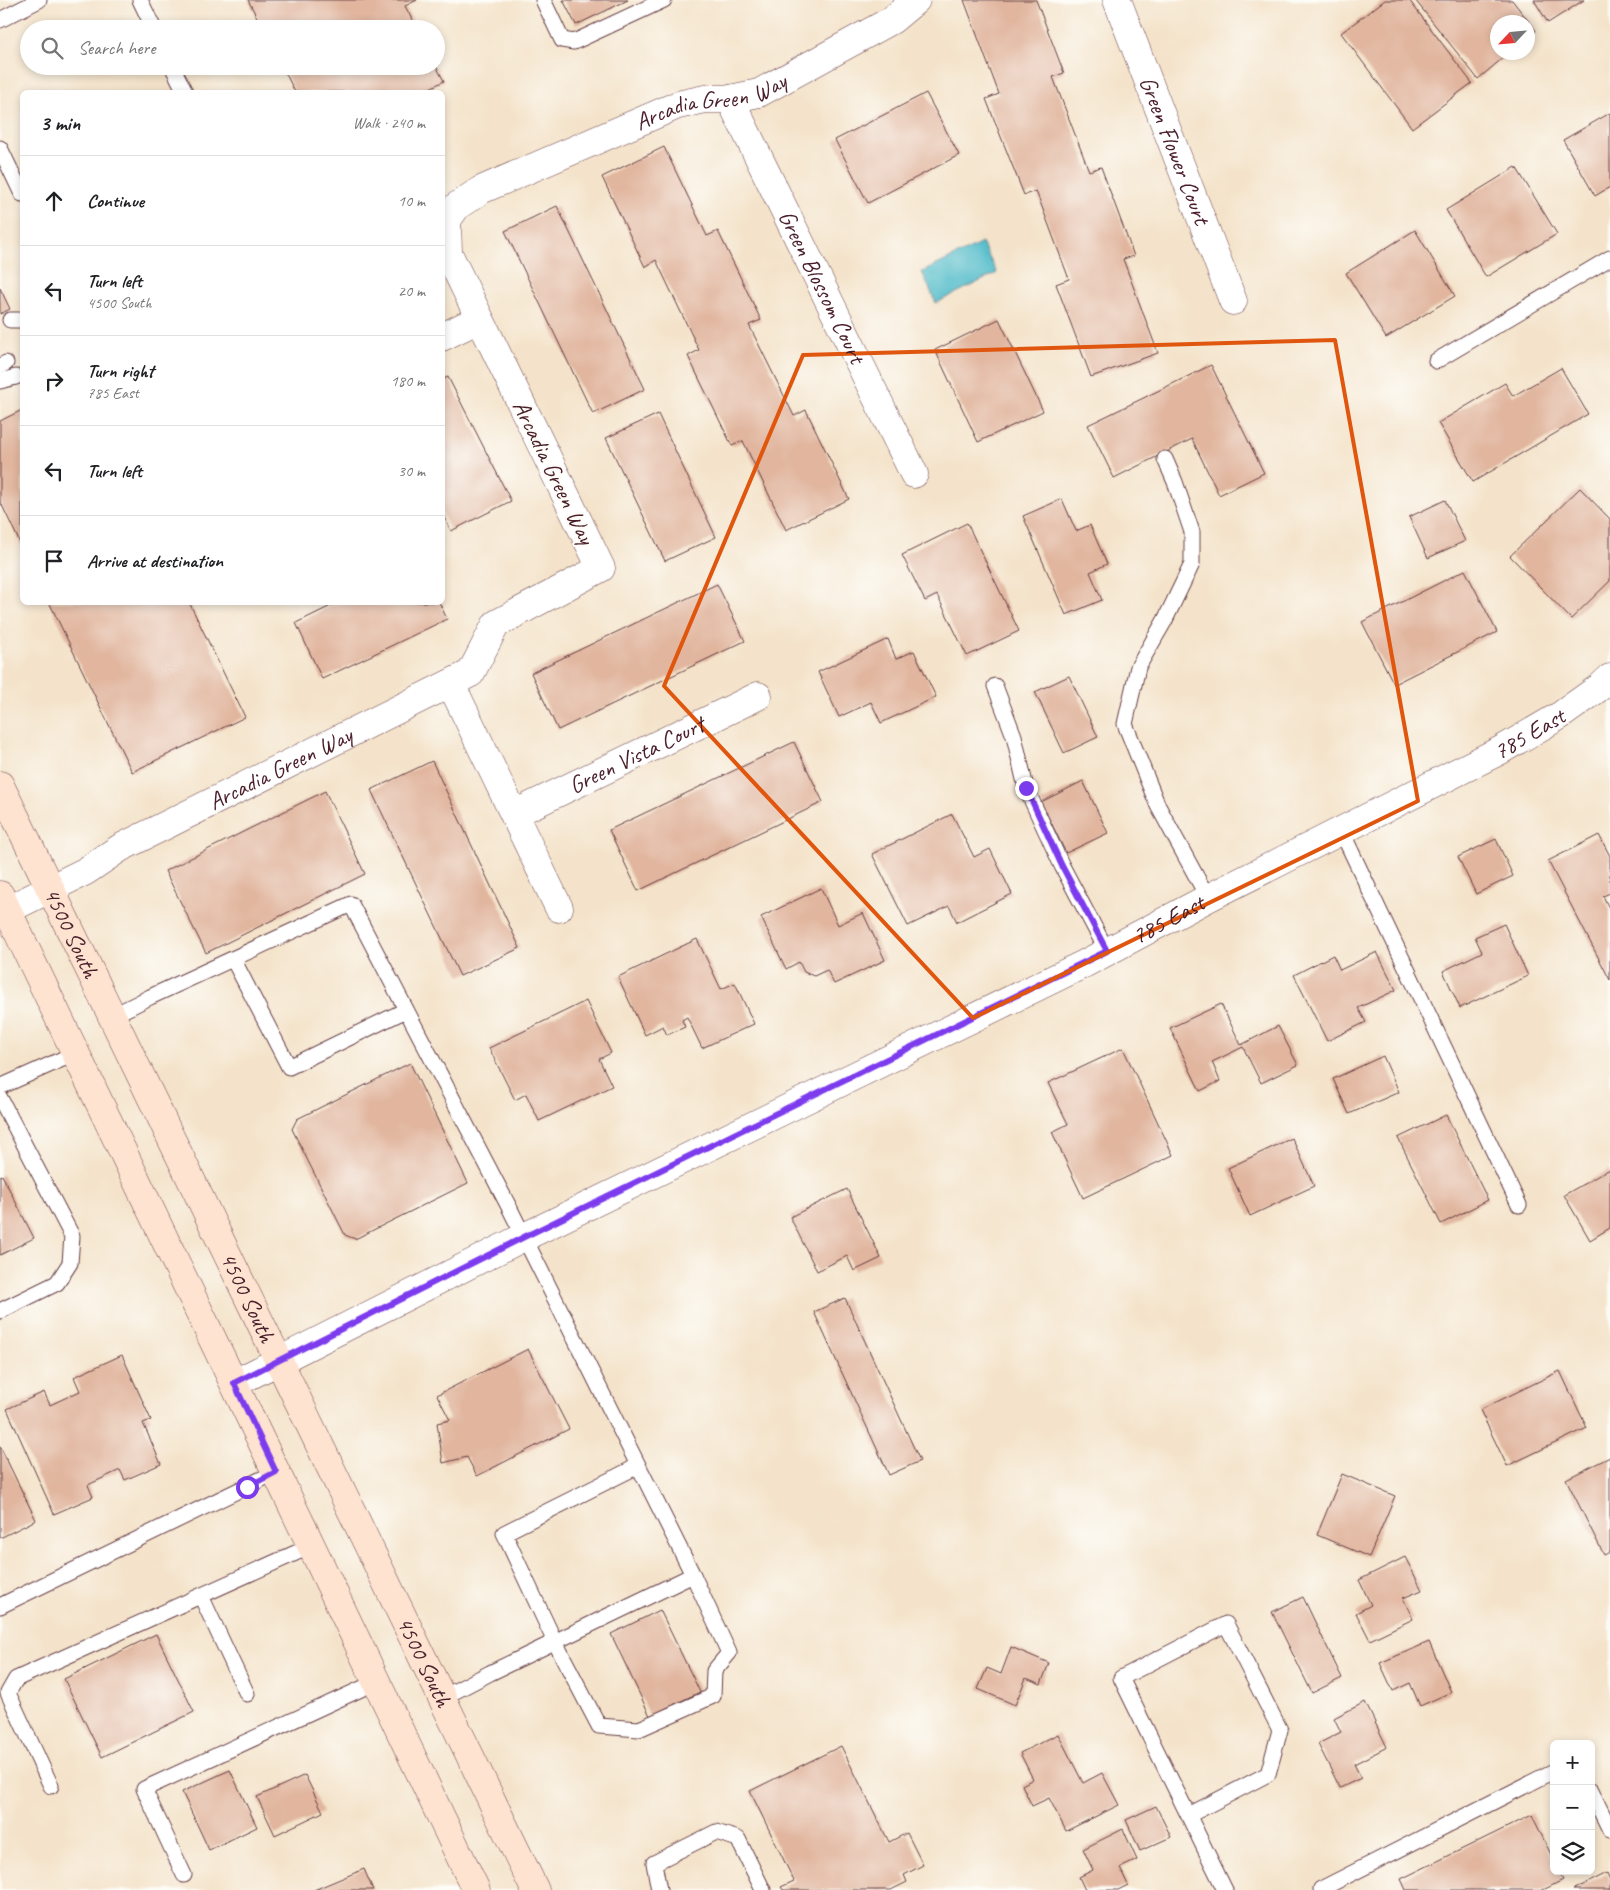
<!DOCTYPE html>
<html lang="en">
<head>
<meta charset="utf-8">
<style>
	:root { --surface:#fff; --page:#f2f2f2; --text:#202124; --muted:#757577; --line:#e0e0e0 }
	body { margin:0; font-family:Caveat,sans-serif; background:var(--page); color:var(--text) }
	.controls { position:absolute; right:15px; bottom:15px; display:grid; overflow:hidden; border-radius:8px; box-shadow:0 2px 8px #0003 }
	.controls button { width:45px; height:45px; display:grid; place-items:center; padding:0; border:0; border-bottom:1px solid var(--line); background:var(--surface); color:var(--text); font:25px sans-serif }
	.compass { position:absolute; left:1490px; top:15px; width:45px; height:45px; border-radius:50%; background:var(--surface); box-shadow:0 2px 8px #0003; rotate:244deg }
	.stop { position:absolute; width:15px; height:15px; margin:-11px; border:4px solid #7c3aed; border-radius:50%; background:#fff }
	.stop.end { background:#7c3aed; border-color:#fff; box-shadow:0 1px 5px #0008 }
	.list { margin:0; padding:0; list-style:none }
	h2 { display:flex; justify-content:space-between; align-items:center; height:65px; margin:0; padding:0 20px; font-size:21px }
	h2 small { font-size:16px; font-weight:400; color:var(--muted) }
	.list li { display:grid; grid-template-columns:32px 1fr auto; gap:15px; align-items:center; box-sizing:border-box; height:90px; padding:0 20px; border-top:1px solid var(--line) }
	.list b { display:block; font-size:19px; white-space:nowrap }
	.list p { margin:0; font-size:16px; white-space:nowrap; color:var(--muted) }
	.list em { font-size:16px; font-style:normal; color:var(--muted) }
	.icon { flex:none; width:28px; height:28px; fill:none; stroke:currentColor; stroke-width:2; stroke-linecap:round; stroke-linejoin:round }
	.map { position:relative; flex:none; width:1610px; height:1890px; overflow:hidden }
	.search { position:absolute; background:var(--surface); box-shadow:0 2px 8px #0003; left:20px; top:20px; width:425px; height:55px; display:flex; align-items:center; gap:12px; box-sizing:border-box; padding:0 18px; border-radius:28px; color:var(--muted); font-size:19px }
	.panel { position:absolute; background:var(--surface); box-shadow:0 2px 8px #0003; left:20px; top:90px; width:425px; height:515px; border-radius:8px }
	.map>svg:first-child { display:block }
	.water { fill:#4fbbc9; stroke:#4c6d7a }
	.building { fill:#e1b59e }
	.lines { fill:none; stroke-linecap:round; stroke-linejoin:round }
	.service-casing { stroke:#643c43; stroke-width:17 }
	.minor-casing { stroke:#643c43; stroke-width:29 }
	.secondary-casing { stroke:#643c43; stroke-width:29 }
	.service { stroke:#fff; stroke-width:15 }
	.minor { stroke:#fff; stroke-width:28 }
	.secondary { stroke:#fee3d1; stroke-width:28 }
	.route { stroke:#7c3aed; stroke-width:6 }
	.marked { fill:none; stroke:#e0560e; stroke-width:4; stroke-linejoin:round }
	.labels { text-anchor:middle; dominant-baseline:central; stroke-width:4; stroke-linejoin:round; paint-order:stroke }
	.street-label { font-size:24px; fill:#4a1f2b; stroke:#fdfcf7 }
</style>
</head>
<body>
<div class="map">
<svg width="1610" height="1890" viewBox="0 0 1610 1890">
	<rect width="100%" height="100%" fill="#fdfcf7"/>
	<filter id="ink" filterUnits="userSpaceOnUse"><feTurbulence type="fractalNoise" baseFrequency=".02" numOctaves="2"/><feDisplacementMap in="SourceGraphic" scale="10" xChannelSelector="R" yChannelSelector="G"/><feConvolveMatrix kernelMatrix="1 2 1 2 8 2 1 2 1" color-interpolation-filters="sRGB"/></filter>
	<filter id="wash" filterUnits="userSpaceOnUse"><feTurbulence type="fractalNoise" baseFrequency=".0096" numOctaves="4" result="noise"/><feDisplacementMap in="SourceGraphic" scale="20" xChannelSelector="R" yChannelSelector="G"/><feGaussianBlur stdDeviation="1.12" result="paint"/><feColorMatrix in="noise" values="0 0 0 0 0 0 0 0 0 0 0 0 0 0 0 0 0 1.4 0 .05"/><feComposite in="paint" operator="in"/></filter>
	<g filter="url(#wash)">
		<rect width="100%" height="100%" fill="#f4e3ca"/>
		<polygon class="water" points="982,243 997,273 936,303 922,272"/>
		<g id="blocks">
			<g class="building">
				<polygon points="248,0 417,0 405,6 417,29 263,29"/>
				<polygon points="563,0 628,0 576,25"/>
				<polygon points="964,0 1036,0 1064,73 1053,77 1089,171 1101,167 1134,256 1123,259 1158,353 1091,377 1056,284 1069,279 1036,191 1024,195 986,99 999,94"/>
				<polygon points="1385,0 1409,0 1472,83 1412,128 1341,33"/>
				<polygon points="1415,0 1512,0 1536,31 1528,38 1528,22 1498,22 1498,52 1510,52 1478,79"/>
				<polygon points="1534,0 1584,0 1548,23"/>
				<polygon points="282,66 436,66 444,81 422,92 295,92"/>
				<polygon points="926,93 959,155 868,203 835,140"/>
				<polygon points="1610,113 1610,187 1595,196 1563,140"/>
				<polygon points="664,147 707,236 718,231 761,320 749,325 794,416 806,410 849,499 786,530 743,441 732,446 688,356 699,350 656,260 645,267 602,177"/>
				<polygon points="1516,167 1557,234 1486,277 1446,210"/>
				<polygon points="557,206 645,389 593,414 505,231"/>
				<polygon points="1415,230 1455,296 1386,338 1346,273"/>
				<polygon points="0,288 10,309 0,314"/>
				<polygon points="999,319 1043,411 978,442 935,350"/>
				<polygon points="1211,365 1264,473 1219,495 1192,439 1114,478 1088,425"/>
				<polygon points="1561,368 1588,414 1473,482 1438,423 1505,383 1513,396"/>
				<polygon points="448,377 511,501 451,531 442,513 442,380"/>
				<polygon points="22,410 22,547 0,501 0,421"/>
				<polygon points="658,414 716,537 665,561 606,438"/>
				<polygon points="1580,488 1610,519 1610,581 1571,619 1510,556"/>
				<polygon points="1062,499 1076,531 1090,525 1107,564 1090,572 1102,600 1066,615 1023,516"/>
				<polygon points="1445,500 1465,541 1428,558 1409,517"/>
				<polygon points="967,523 1019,631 967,656 937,595 925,601 902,555"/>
				<polygon points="1465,570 1497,632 1394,684 1362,622"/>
				<polygon points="717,584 745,641 558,730 531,673"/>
				<polygon points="49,602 189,602 245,717 132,772"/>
				<polygon points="339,602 439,602 447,619 322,679 296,623"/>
				<polygon points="888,639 896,659 914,651 936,697 881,723 871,702 839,717 818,672"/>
				<polygon points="1069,676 1098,737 1064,753 1035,692"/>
				<polygon points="794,742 823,802 638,891 609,830"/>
				<polygon points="432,761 520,948 460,976 371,790"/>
				<polygon points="1083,781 1108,833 1066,853 1041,802"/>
				<polygon points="325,791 365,874 206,953 165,871"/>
				<polygon points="952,814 974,857 990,849 1012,894 957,922 949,906 908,926 872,854"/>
				<polygon points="1599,835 1610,856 1610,893 1603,896 1610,910 1610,980 1548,861"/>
				<polygon points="1496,839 1513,876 1476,894 1458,857"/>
				<polygon points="821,888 838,925 863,913 885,960 834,984 827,970 814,976 804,972 799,962 786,969 761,917"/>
				<polygon points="1504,924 1528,976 1460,1008 1443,971 1482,952 1475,937"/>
				<polygon points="697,939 721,989 735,983 754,1024 702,1048 687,1017 682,1020 685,1027 667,1035 663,1026 645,1035 618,977"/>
				<polygon points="1377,952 1396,990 1358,1008 1366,1022 1327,1041 1294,975 1333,955 1340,970"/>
				<polygon points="586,1001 611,1053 599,1059 612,1086 539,1121 526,1094 515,1100 489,1048"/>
				<polygon points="1221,1004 1241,1045 1278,1026 1298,1065 1261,1083 1243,1047 1212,1062 1220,1081 1200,1091 1170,1028"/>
				<polygon points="1123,1048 1173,1155 1083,1198 1052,1132 1068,1124 1048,1083"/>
				<polygon points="1383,1056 1399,1092 1349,1114 1333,1079"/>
				<polygon points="410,1063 468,1183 355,1239 345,1235 292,1129 297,1119"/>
				<polygon points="1446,1115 1488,1200 1441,1224 1398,1138"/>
				<polygon points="1292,1138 1314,1186 1250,1216 1228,1168"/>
				<polygon points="1610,1169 1610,1228 1590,1240 1564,1195"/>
				<polygon points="2,1175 34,1238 0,1255 0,1176"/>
				<polygon points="847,1189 881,1258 854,1271 847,1256 817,1271 790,1217"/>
				<polygon points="845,1298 920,1461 889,1475 814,1312"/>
				<polygon points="528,1349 569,1429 477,1476 467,1457 443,1463 437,1423 450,1420 437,1395"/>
				<polygon points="122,1355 151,1420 143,1423 161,1464 125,1480 120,1470 88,1485 93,1497 54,1514 7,1409 44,1392 50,1405 80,1391 74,1377"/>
				<polygon points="1560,1371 1587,1428 1507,1466 1480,1410"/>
				<polygon points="0,1446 36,1520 0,1538"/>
				<polygon points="1610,1457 1610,1552 1604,1555 1566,1479"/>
				<polygon points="1342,1474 1395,1496 1369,1557 1317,1535"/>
				<polygon points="1405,1557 1422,1590 1403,1598 1413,1619 1370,1640 1356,1613 1371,1605 1359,1580"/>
				<polygon points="1303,1597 1342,1678 1312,1693 1272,1612"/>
				<polygon points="660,1610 700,1692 650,1716 611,1634"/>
				<polygon points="156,1634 194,1712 102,1757 64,1679"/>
				<polygon points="1429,1642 1451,1692 1420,1706 1410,1683 1393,1691 1380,1663"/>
				<polygon points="1011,1647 1049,1663 1041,1684 1026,1678 1015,1705 978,1689 987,1668 1001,1674"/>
				<polygon points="1365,1702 1387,1747 1354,1764 1361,1778 1340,1788 1318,1744 1341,1732 1334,1718"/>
				<polygon points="1058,1734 1083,1783 1102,1773 1119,1805 1066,1831 1049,1798 1032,1806 1022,1785 1033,1779 1020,1753"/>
				<polygon points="841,1746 889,1842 907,1833 923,1865 904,1875 907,1882 891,1890 783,1890 781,1887 794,1881 750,1791"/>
				<polygon points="230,1770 257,1827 209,1850 182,1792"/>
				<polygon points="305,1775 323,1812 275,1835 257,1797"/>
				<polygon points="1156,1806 1171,1837 1140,1851 1126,1820"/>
				<polygon points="1532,1815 1554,1861 1554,1871 1559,1871 1563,1880 1543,1890 1406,1890 1401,1879"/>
				<polygon points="1123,1829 1137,1860 1120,1868 1128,1885 1118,1890 1085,1890 1079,1877 1093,1870 1083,1849"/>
				<polygon points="364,1869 373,1890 314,1890"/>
				<polygon points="1607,1873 1610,1880 1610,1890 1573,1890"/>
			</g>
		</g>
	</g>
	<g filter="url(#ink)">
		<use href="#blocks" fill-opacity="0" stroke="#643c43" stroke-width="1"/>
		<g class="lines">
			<defs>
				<g id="service">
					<polyline points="140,0 154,29"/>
					<polyline points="543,0 562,40 574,42 664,0"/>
					<polyline points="0,20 39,0"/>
					<polyline points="172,66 185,92"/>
					<polyline points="0,148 22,194"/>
					<polyline points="10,320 22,320"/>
					<polyline points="1436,361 1610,258"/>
					<polyline points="0,366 6,363"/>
					<polyline points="0,381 16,377"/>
					<polyline points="1165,459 1175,482 1192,532 1192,564 1165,620 1138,667 1125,724 1158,806 1208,898"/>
					<polyline points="995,686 1014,736 1026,788 1062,866 1107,951"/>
					<polyline points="1341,830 1519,1205"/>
					<polyline points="233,959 289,1067 406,1010"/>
					<polyline points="112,1016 150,997 351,904 508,1205 693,1575 490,1673 442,1698"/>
					<polyline points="0,1087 76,1053"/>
					<polyline points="0,1098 72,1236 70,1263 57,1283 0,1311"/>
					<polyline points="638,1466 504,1533 555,1642 599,1726 639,1729 713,1696 714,1671 729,1653 693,1575"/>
					<polyline points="201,1596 247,1694"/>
					<polyline points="0,1606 276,1472"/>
					<polyline points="51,1786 8,1693 16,1679 311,1546"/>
					<polyline points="1591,1791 1610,1830"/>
					<polyline points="1189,1815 1268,1774 1280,1730 1226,1624 1121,1678 1225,1890"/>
					<polyline points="184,1875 144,1789 376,1682"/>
					<polyline points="659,1890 654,1863 716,1832 738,1839 763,1890"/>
					<polyline points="1321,1890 1321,1889 1554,1771"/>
				</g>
				<g id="minor">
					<path id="s1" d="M 1117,0 L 1233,301"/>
					<path id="s2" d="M 730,99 L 914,474"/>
					<polyline points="442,337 479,319"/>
					<polyline points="451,684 559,908"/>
					<path id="s3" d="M 514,814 L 758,696"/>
					<path id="s4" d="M 7,910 L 86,871 L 120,848 L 471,673 L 496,624 L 601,568 L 448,253 L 447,220 L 457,206 L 481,190 L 678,105 L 705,99 L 730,99 L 759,93 L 892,20 L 916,0"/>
					<path id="s5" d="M 235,1383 L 524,1237 L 1084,964 L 1208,898 L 1501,750 L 1561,715 L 1600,687 L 1610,678"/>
				</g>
				<g id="secondary">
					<path id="s6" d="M 0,785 L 535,1890"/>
					<polyline points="0,895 476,1890"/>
				</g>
			</defs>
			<use href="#service" class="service-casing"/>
			<use href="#minor" class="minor-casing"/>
			<use href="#secondary" class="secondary-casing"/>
			<use href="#service" class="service"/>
			<use href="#minor" class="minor"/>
			<use href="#secondary" class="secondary"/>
		</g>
	</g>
	<g class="lines" filter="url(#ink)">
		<polyline class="route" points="247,1487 276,1472 234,1383 524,1237 1107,951 1062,866 1026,788"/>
	</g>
	<path class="marked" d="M 1335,340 L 1418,801 L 973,1018 L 664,686 L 803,355 Z"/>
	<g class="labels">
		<g class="street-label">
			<text stroke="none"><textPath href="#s4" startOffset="1372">Arcadia Green Way</textPath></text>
			<text stroke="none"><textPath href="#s1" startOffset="161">Green Flower Court</textPath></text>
			<text stroke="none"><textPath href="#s2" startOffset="209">Green Blossom Court</textPath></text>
			<text transform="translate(554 472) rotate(64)">Arcadia Green Way</text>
			<text stroke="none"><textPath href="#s5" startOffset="1448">785 East</textPath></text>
			<text stroke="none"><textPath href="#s3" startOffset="136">Green Vista Court</textPath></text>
			<text stroke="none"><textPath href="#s4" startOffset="308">Arcadia Green Way</textPath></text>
			<text stroke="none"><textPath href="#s5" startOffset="1042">785 East</textPath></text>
			<text stroke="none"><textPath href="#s6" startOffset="164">4500 South</textPath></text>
			<text stroke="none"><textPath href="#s6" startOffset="569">4500 South</textPath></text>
			<text stroke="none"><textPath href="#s6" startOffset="974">4500 South</textPath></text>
		</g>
	</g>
</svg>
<div class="controls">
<button>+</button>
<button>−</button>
<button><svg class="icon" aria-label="layers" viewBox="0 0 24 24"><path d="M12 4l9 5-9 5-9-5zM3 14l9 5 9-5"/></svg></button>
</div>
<svg class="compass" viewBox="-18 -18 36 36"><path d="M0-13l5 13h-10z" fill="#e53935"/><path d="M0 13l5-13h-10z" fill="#757577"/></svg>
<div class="stop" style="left:247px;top:1487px"></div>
<div class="stop end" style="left:1026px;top:788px"></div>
<div class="search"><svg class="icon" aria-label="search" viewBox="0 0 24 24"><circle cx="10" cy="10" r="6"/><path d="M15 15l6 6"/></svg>Search here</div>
<section class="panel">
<h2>3 min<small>Walk · 240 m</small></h2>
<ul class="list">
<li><svg class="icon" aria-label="ahead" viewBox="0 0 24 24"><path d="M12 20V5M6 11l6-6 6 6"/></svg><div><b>Continue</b></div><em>10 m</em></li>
<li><svg class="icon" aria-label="left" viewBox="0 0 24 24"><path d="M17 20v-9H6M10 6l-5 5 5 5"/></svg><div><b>Turn left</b><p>4500 South</p></div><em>20 m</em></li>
<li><svg class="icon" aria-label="right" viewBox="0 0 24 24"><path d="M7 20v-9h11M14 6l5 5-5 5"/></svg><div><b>Turn right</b><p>785 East</p></div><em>180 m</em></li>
<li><svg class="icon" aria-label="left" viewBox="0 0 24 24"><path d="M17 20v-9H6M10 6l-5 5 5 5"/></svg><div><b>Turn left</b></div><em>30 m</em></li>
<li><svg class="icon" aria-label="arrive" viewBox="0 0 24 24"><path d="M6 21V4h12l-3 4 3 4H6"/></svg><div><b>Arrive at destination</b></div></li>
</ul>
</section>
</div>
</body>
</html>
